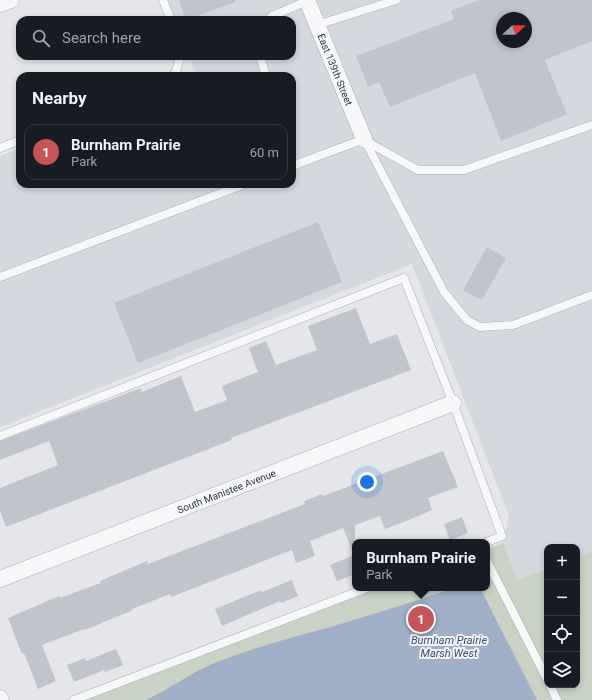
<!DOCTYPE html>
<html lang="en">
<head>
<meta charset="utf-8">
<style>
	:root { --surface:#171b24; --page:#242831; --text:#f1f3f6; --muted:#9ea1a6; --line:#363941; --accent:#c35559 }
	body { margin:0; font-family:Roboto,sans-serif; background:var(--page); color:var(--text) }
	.controls { position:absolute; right:12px; bottom:12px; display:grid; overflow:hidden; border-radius:8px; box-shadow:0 2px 6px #0003 }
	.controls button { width:36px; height:36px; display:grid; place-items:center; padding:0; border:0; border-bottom:1px solid var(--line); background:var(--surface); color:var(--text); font:20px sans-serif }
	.compass { position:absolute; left:496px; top:12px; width:36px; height:36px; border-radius:50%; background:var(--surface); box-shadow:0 2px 6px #0003; rotate:69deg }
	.you { position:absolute; left:367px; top:482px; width:14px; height:14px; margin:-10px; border:3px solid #fff; border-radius:50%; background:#1a73e8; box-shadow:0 0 0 6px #1a73e833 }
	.badge { display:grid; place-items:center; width:26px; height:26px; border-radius:50%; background:var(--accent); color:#fff; font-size:13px; font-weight:700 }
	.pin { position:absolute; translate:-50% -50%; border:2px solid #fff; box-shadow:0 1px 4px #0006 }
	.popup { position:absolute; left:352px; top:539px; width:138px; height:52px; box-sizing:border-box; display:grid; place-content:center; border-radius:8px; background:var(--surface); filter:drop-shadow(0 1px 3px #0005); font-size:13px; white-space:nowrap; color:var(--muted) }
	.popup b { font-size:15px; color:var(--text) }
	.popup::after { content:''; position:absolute; left:50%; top:100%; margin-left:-8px; border:8px solid transparent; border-top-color:var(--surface) }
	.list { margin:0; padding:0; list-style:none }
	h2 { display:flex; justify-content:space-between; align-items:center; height:52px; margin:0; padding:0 16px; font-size:17px }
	h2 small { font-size:13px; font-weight:400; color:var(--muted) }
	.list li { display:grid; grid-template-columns:26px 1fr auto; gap:12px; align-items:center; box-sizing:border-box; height:56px; margin:0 8px 8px; padding:0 8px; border:1px solid var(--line); border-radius:12px }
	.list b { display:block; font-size:15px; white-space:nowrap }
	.list p { margin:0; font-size:13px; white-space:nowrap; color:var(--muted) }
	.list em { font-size:13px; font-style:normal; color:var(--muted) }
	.icon { flex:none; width:22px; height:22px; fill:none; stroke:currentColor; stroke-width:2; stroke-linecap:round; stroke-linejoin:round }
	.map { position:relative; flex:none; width:592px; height:700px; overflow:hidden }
	.search { position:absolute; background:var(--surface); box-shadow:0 2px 6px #0003; left:16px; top:16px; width:280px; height:44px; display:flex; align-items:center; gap:10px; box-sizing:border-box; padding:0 14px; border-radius:12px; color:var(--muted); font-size:15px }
	.panel { position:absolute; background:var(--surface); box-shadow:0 2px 6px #0003; left:16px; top:72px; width:280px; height:116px; border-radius:12px }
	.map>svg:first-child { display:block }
	.built { fill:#d6d8df; fill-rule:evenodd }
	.green { fill:#c8d3c6 }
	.water { fill:#a2b0c7 }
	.building { fill:#c1c4cd; fill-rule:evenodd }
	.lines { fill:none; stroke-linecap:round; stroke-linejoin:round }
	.lane-casing { stroke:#adb0b7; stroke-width:9 }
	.street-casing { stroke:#adb0b7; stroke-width:17 }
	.lane { stroke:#f6f7f9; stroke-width:8 }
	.street { stroke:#f6f7f9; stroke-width:16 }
	.labels { text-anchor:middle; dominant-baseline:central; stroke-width:4; stroke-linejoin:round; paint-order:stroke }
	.street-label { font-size:10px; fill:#2d3241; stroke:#f3f5f8 }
	.water-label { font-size:11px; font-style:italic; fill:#3a4d72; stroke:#f3f5f8 }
</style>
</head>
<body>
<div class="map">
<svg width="592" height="700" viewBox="0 0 592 700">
	<rect width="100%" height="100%" fill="#e4e6ea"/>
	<path class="built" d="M 167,0 L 592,0 L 592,551 L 577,557 L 577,547 L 547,547 L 547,569 L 517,581 L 503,543 L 509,516 L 412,264 L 0,427 L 0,156 L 20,148 L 20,184 L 292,184 L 292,76 L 191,76 L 196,74 L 189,56 L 292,56 L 292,20 L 175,20 ZM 502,18 L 526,18 L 526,42 L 502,42 Z"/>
	<polygon class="green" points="503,543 517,580 547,569 547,685 577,685 577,557 592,551 592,700 86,700 375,588 487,588 487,549"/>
	<path class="water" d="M 455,588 L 480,588 L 537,700 L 146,700 C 169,689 189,674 212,664 C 252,648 293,637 334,626 C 374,614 415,601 455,588 Z"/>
	<g class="building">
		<polygon points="179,0 235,0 235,2 186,20"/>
		<path d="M 478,0 L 592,0 L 592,41 L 545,60 L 567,114 L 501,141 L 475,73 L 390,107 L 379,82 L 368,87 L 356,56 L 454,19 L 451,11 ZM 502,18 L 526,18 L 526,42 L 502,42 Z"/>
		<polygon points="318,222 342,282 138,363 114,303"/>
		<polygon points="487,247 506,258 482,300 463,290"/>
		<polygon points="356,308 370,344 397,334 411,370 231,438 232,440 6,527 0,511 0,488 58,465 49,441 0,460 0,441 117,397 141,388 142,392 181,376 195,412 227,400 222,386 258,372 249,348 266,341 276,365 317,350 308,326"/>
		<polygon points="443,451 458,487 428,498 432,510 404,522 385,529 380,516 355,525 355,574 337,581 330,565 354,555 343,528 310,541 315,556 296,563 292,550 171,597 170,594 132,609 133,610 85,630 84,629 42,645 56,681 38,689 24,653 22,654 8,618 59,596 60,598 101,583 100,581 147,561 148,564 305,504 304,501 322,494 323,496"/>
		<polygon points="462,517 468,533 450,540 444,524"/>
		<polygon points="292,580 298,596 281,603 280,601 222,626 215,609 261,590 262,592"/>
		<polygon points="116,649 123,665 105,672 104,670 74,682 67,665 85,658 86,661"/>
	</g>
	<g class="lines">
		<defs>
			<g id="lane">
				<polyline points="163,0 171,20"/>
				<polyline points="268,20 272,16 307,1"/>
				<polyline points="317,25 396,0"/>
				<polyline points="260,56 266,76"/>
				<polyline points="172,76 176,72 180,56"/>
				<polyline points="364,139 444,292 467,320 480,327 513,325 592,295"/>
				<polyline points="364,140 418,170 464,170 592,125"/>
				<polyline points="0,148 20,140"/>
				<polyline points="292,166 364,139"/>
				<polyline points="0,277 245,184"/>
				<polyline points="0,436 404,278 453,403 502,536 487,542"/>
				<polyline points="487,561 547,679"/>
				<polyline points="550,685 557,700"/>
				<polyline points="74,700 367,588"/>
			</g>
			<g id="street">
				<path id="s1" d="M 307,0 L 364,139"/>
				<polyline points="0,4 11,0"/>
				<path id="s2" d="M 0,579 L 453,403"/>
				<polyline points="0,698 1,700"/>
			</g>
		</defs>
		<use href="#lane" class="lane-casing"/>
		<use href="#street" class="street-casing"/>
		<use href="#lane" class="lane"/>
		<use href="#street" class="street"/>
	</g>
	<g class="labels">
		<g class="street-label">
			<text stroke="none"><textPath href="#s1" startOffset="75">East 139th Street</textPath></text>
			<text stroke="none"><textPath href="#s2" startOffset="243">South Manistee Avenue</textPath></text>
		</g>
		<g class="water-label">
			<text x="449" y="640">Burnham Prairie<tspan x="449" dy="13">Marsh West</tspan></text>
		</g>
	</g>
</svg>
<div class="controls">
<button>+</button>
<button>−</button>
<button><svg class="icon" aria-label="locate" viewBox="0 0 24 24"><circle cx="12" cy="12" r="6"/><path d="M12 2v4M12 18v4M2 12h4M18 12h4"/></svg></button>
<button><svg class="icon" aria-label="layers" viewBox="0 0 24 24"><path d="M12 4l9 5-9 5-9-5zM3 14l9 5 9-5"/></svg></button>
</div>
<svg class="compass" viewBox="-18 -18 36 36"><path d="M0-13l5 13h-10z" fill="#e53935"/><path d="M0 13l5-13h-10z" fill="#9ea1a6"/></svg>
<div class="you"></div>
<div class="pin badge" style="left:421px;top:619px">1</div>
<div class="popup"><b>Burnham Prairie</b>Park</div>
<div class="search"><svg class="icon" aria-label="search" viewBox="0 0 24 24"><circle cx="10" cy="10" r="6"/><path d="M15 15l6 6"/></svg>Search here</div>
<section class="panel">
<h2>Nearby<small></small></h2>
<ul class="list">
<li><span class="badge">1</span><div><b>Burnham Prairie</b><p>Park</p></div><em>60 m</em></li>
</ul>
</section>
</div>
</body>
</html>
